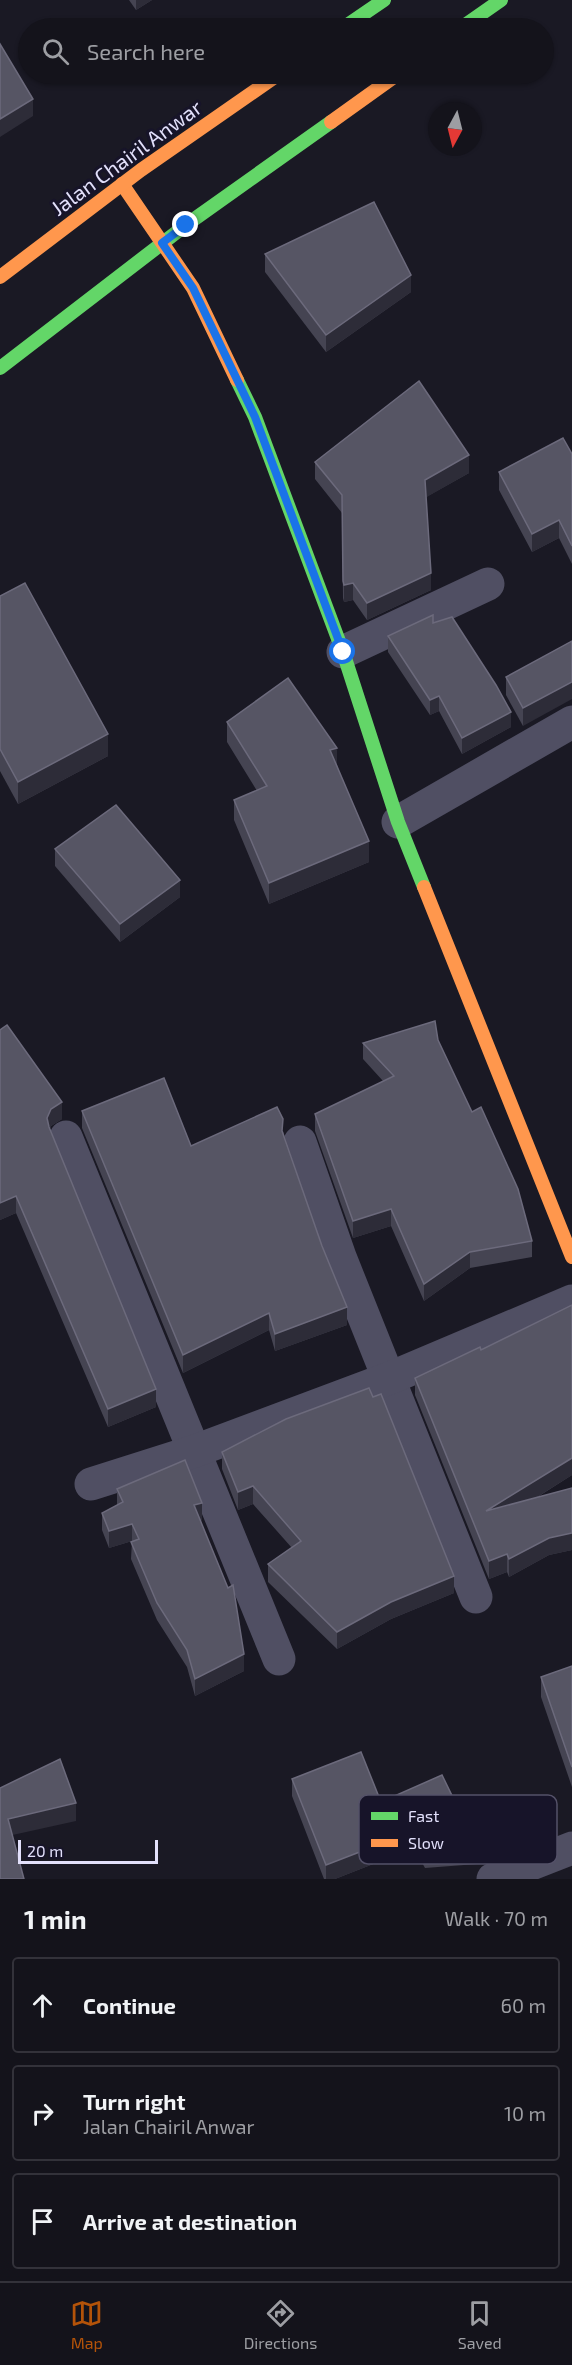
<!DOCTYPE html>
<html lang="en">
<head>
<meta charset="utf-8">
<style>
	:root { --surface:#14131b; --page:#212028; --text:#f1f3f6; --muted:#9d9ea3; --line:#33323a; --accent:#b45309 }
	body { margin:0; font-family:"Exo 2",sans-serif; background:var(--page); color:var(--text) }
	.compass { position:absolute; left:428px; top:102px; width:54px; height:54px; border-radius:50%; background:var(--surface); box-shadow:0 2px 4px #0004; rotate:187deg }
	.scale { position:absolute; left:18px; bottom:15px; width:140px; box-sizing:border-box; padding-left:6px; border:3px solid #e2e0fb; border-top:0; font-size:16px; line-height:21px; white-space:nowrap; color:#e2e0fb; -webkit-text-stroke:4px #171429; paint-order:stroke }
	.stop { position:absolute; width:18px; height:18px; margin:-14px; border:4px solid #1a73e8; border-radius:50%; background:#fff }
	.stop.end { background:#1a73e8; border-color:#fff; box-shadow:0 2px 6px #0008 }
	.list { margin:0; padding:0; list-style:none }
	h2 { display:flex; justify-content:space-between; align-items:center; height:78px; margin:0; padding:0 24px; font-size:26px }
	h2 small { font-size:20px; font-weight:400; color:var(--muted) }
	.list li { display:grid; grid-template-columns:39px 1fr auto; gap:18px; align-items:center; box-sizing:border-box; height:96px; margin:0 12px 12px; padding:0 12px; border:2px solid var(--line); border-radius:6px }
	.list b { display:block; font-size:22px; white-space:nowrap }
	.list p { margin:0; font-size:20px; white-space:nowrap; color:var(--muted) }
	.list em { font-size:20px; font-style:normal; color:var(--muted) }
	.icon { flex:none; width:33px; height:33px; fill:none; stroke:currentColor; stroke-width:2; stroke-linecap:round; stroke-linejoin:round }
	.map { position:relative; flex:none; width:572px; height:1879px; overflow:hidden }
	.search { position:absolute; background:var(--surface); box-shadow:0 2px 4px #0004; left:18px; right:18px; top:18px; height:66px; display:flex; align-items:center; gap:15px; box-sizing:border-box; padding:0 21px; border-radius:33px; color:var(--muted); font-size:22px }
	.sheet { height:402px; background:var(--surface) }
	nav { display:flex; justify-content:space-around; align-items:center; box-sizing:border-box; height:84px; border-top:2px solid var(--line); background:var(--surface); font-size:16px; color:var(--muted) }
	nav a { display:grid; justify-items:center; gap:3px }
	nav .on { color:var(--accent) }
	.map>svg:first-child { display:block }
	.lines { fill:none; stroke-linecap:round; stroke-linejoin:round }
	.street { stroke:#504f63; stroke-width:33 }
	.fast { stroke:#63d668; stroke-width:14 }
	.slow { stroke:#ff974d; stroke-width:14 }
	.wall { fill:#454452 }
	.shaded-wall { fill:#2d2c38 }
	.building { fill:#565564; stroke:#6c6a7c; stroke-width:1.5 }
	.route { stroke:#1a73e8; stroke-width:8 }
	.labels { text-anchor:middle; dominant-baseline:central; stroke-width:6; stroke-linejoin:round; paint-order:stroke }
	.street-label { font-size:21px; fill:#e2e0fb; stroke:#171429 }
	.key { fill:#171429; stroke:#545168; stroke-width:1.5 }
	.key-label { font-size:16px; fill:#e2e0fb }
</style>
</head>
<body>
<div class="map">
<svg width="572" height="1879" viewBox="0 0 572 1879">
	<rect width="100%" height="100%" fill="#1a1924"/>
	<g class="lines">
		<g class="street">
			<polyline points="343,652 488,584"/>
			<polyline points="398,822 572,722"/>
			<polyline points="66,1137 279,1659"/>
			<polyline points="300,1142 340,1257 476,1597"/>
			<polyline points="91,1484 195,1451 390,1378 572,1301"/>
			<polyline points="493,1879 572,1848"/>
		</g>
		<g class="fast">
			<polyline points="343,28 384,0"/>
			<polyline points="461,28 501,0"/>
			<polyline points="0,368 186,225 331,122"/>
			<polyline points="237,380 255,417 343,652 398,822 424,887"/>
		</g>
		<g class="slow">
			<polyline points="331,122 398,74"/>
			<polyline points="122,184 193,288 237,380"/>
			<polyline points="0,277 141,170 279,74"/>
			<polyline points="424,887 572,1257"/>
		</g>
	</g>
	<g class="wall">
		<polygon points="129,0 152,0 136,10"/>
		<polygon points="265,254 411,292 326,352 265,272"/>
		<polygon points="572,454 572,564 559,538 532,552 499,490 499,472"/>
		<polygon points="315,462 469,473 426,497 431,590 367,620 353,600 344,602 343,598 342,513 315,479"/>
		<polygon points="0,596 108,756 18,804 0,771"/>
		<polygon points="433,623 511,727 462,754 439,711 430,715 388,652 388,636"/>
		<polygon points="572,641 523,726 506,695 506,677"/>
		<polygon points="227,722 337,765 369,862 269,904 234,820 234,800 257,791 227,742"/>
		<polygon points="55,849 180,897 120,942 55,866"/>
		<polygon points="0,1030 62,1119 51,1126 50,1129 156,1407 108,1427 16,1213 0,1220"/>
		<polygon points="438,1040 532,1241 532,1257 470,1268 424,1301 391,1226 353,1238 315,1131 315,1114 383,1081 363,1059 363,1043"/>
		<polygon points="82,1111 191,1146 283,1131 347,1325 275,1351 269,1330 183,1373 82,1128"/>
		<polygon points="572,1305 572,1475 536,1498 572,1488 572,1550 549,1555 509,1577 507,1572 489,1579 415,1395 415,1378 481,1350"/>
		<polygon points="222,1452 454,1593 391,1619 337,1649 268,1582 268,1564 292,1548 253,1504 238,1510 222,1469"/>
		<polygon points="117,1489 202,1520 200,1521 244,1671 195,1696 187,1667 157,1620 131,1559 132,1541 109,1548 102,1530 102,1513 117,1505"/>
		<polygon points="572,1666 572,1787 541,1697 541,1677"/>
		<polygon points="292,1779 381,1802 477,1847 477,1864 425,1868 414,1848 335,1879 324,1879 292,1796"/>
	</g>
	<g class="shaded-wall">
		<polygon points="136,0 152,0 136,10"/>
		<polygon points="33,99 33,116 0,137 0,119"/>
		<polygon points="411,275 411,292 326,352 326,335"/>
		<polygon points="469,455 469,473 425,498 425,480"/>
		<polygon points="559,520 559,538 532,552 532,534"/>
		<polygon points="431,573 431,590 367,620 367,603"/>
		<polygon points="353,583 353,600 344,602 344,585"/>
		<polygon points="572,682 572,699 523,726 523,708"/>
		<polygon points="439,696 439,711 430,715 430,700"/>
		<polygon points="511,712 511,727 462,754 462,738"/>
		<polygon points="108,734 108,756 18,804 18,782"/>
		<polygon points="337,748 337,768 330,750"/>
		<polygon points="369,841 369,862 269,904 269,883"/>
		<polygon points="180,880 180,897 120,942 120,924"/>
		<polygon points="62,1102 62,1119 51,1126 47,1135 47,1118 51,1109"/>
		<polygon points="16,1196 16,1213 0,1220 0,1203"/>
		<polygon points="391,1209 391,1226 353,1238 353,1221"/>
		<polygon points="470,1252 470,1268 424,1301 424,1284"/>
		<polygon points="347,1307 347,1325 275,1351 275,1334"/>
		<polygon points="269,1313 269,1330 183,1373 183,1355"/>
		<polygon points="156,1389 156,1407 108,1427 108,1409"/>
		<polygon points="572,1458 572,1475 486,1529 486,1511"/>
		<polygon points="253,1486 253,1504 238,1510 238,1492"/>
		<polygon points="202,1503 202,1520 194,1523 194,1505"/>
		<polygon points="132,1524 132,1541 109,1548 109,1531"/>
		<polygon points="572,1533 572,1550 549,1555 509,1577 509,1559 549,1538"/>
		<polygon points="507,1554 507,1572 489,1579 489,1561"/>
		<polygon points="454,1576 454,1593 391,1619 337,1649 337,1632 391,1602"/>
		<polygon points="244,1654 244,1671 195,1696 195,1679"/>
		<polygon points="76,1803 76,1821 8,1836 8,1819"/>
		<polygon points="414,1831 414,1848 335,1879 326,1879 326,1865"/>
	</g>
	<g class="building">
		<polygon points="0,44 33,99 0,119"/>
		<polygon points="374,202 411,275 326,335 265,254"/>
		<polygon points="419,381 469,455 425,480 431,573 367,603 353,583 344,585 343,581 342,495 315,462"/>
		<polygon points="563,438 572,454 572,546 559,520 532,534 499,472"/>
		<polygon points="25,583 108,734 18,782 0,749 0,596"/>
		<polygon points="433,615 433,623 452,617 496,685 511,712 462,738 439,696 430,700 388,636"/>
		<polygon points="572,641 572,682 523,708 506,677"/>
		<polygon points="288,678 337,748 330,750 369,841 269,883 234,800 267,786 227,722"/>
		<polygon points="116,805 180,880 120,924 55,849"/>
		<polygon points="435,1021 438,1040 472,1112 481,1107 518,1189 532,1241 470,1252 424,1284 391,1209 353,1221 315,1114 394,1076 363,1043"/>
		<polygon points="7,1025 62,1102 51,1109 47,1118 49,1127 156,1389 108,1409 16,1196 0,1203 0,1030"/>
		<polygon points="164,1078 191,1146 277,1107 283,1119 282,1131 322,1246 347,1307 275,1334 269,1313 183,1355 82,1111"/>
		<polygon points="572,1305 572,1458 486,1511 572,1488 572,1533 549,1538 509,1559 507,1554 489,1561 415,1378 480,1347 481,1350"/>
		<polygon points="369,1388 373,1397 381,1394 454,1576 391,1602 337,1632 268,1564 301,1541 253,1486 238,1492 222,1452 286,1419"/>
		<polygon points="185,1460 202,1503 194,1505 228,1588 233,1585 244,1654 195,1679 187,1650 157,1603 131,1542 139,1539 132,1524 109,1531 102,1513 123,1502 117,1489"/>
		<polygon points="572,1666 572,1767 541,1677"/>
		<polygon points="361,1752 381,1802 442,1775 477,1847 425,1851 414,1831 326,1865 292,1779"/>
		<polygon points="60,1759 76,1803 8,1819 24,1879 0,1879 0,1788"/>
	</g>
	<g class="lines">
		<polyline class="route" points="186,225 162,243 193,288 255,417 343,652"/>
	</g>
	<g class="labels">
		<g class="street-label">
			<text transform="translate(126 157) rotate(-36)">Jalan Chairil Anwar</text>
		</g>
	</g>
	<rect x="359" y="1795" width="198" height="69" rx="9" class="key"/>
	<rect x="371" y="1812" width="27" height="8" fill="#63d668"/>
	<rect x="371" y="1839" width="27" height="8" fill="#ff974d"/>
	<g class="key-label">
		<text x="408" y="1822">Fast</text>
		<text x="408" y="1849">Slow</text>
	</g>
</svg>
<svg class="compass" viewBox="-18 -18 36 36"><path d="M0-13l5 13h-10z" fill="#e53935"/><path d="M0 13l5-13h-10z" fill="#9d9ea3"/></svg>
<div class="scale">20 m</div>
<div class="stop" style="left:343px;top:652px"></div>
<div class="stop end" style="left:186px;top:225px"></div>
<div class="search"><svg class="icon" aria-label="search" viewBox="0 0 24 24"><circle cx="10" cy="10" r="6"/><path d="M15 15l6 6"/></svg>Search here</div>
</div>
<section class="sheet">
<h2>1 min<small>Walk · 70 m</small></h2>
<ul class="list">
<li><svg class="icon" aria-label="ahead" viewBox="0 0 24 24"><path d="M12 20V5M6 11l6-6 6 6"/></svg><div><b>Continue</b></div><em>60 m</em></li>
<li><svg class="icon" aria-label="right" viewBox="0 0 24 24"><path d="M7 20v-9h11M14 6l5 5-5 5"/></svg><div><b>Turn right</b><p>Jalan Chairil Anwar</p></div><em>10 m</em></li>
<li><svg class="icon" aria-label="arrive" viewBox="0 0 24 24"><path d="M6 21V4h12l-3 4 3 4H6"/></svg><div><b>Arrive at destination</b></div></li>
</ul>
</section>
<nav>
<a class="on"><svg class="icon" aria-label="map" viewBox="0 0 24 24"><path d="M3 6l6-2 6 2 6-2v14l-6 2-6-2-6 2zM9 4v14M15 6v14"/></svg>Map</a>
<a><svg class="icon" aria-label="directions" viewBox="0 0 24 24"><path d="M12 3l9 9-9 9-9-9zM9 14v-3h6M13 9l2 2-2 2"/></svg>Directions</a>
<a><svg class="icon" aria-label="saved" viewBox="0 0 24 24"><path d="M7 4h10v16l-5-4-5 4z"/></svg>Saved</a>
</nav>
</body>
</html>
